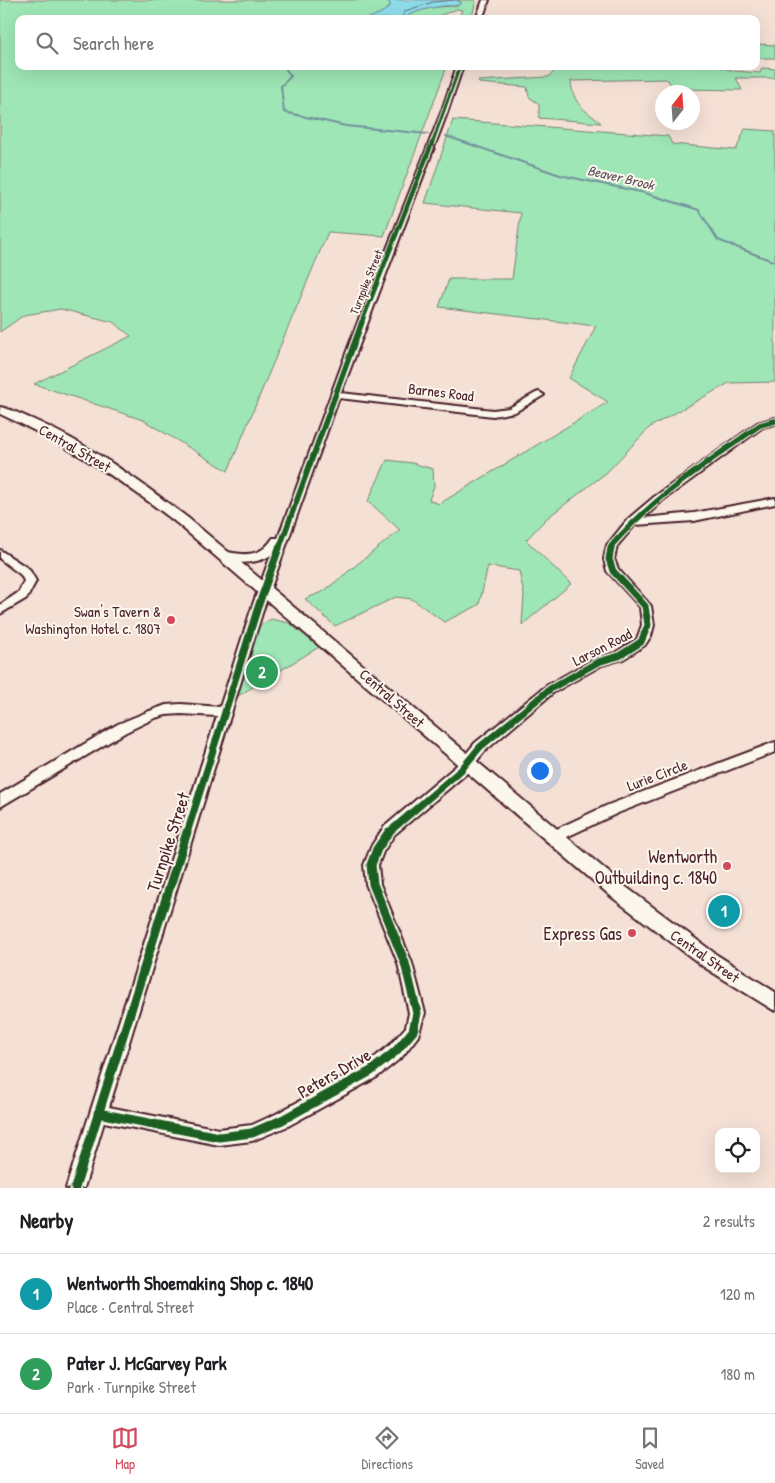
<!DOCTYPE html>
<html lang="en">
<head>
<meta charset="utf-8">
<style>
	:root { --surface:#fff; --page:#f6f6f6; --text:#202124; --muted:#757577; --line:#e0e0e0; --accent:#d1495b }
	body { margin:0; font-family:"Patrick Hand",sans-serif; background:var(--page); color:var(--text) }
	.controls { position:absolute; right:15px; bottom:15px; display:grid; overflow:hidden; border-radius:10px; box-shadow:0 5px 20px #0002 }
	.controls button { width:45px; height:45px; display:grid; place-items:center; padding:0; border:0; border-bottom:1px solid var(--line); background:var(--surface); color:var(--text); font:25px sans-serif }
	.compass { position:absolute; left:655px; top:85px; width:45px; height:45px; border-radius:50%; background:var(--surface); box-shadow:0 5px 20px #0002; rotate:17deg }
	.you { position:absolute; left:539px; top:770px; width:18px; height:18px; margin:-12px; border:4px solid #fff; border-radius:50%; background:#1a73e8; box-shadow:0 0 0 8px #1a73e833 }
	.badge { display:grid; place-items:center; width:32px; height:32px; border-radius:50%; background:var(--accent); color:#fff; font-size:16px; font-weight:700 }
	.pin { position:absolute; translate:-50% -50%; border:2px solid #fff; box-shadow:0 1px 5px #0006 }
	.list { margin:0; padding:0; list-style:none }
	h2 { display:flex; justify-content:space-between; align-items:center; height:65px; margin:0; padding:0 20px; font-size:21px }
	h2 small { font-size:16px; font-weight:400; color:var(--muted) }
	.list li { display:grid; grid-template-columns:32px 1fr auto; gap:15px; align-items:center; box-sizing:border-box; height:80px; padding:0 20px; border-top:1px solid var(--line) }
	.list b { display:block; font-size:19px; white-space:nowrap }
	.list p { margin:0; font-size:16px; white-space:nowrap; color:var(--muted) }
	.list em { font-size:16px; font-style:normal; color:var(--muted) }
	.icon { flex:none; width:28px; height:28px; fill:none; stroke:currentColor; stroke-width:2; stroke-linecap:round; stroke-linejoin:round }
	.map { position:relative; flex:none; width:775px; height:1188px; overflow:hidden }
	.search { position:absolute; background:var(--surface); box-shadow:0 5px 20px #0002; left:15px; right:15px; top:15px; height:55px; display:flex; align-items:center; gap:12px; box-sizing:border-box; padding:0 18px; border-radius:10px; color:var(--muted); font-size:19px }
	.sheet { height:225px; background:var(--surface) }
	nav { display:flex; justify-content:space-around; align-items:center; box-sizing:border-box; height:70px; border-top:1px solid var(--line); background:var(--surface); font-size:14px; color:var(--muted) }
	nav a { display:grid; justify-items:center; gap:2px }
	nav .on { color:var(--accent) }
	.map>svg:first-child { display:block }
	.green { fill:#9ee6b5; stroke:#748270 }
	.water { fill:#8ddceb; stroke:#72909e }
	.lines { fill:none; stroke-linecap:round; stroke-linejoin:round }
	.shore { stroke:#656b78; stroke-width:1 }
	.stream { stroke:#72909e; stroke-width:2 }
	.minor-casing { stroke:#4a1f2b; stroke-width:4 }
	.major-casing { stroke:#4a1f2b; stroke-width:4 }
	.minor { fill:#fbf7ec; fill-rule:evenodd }
	.major { fill:#fbf7ec; fill-rule:evenodd }
	.cycleway-far4-casing { stroke:#fbf7ec; stroke-width:5 }
	.cycleway-far3-casing { stroke:#fbf7ec; stroke-width:6 }
	.cycleway-far2-casing { stroke:#fbf7ec; stroke-width:8 }
	.cycleway-far1-casing { stroke:#fbf7ec; stroke-width:10 }
	.cycleway-casing { stroke:#fbf7ec; stroke-width:12 }
	.cycleway-far4 { stroke:#1b5e20; stroke-width:3 }
	.cycleway-far3 { stroke:#1b5e20; stroke-width:4.5 }
	.cycleway-far2 { stroke:#1b5e20; stroke-width:5.5 }
	.cycleway-far1 { stroke:#1b5e20; stroke-width:7 }
	.cycleway { stroke:#1b5e20; stroke-width:9 }
	.poi-dot { fill:#d1495b; stroke:#fbf7ec; stroke-width:2 }
	.labels { text-anchor:middle; dominant-baseline:central; stroke-width:4; stroke-linejoin:round; paint-order:stroke }
	.far-street-label { font-size:12px; fill:#4a1f2b; stroke:#fbf7ec }
	.far-water-label { font-size:14px; font-style:italic; fill:#5b4e5b; stroke:#fbf7ec }
	.street-label { font-size:15px; fill:#4a1f2b; stroke:#fbf7ec }
	.poi-label { font-size:15px; fill:#4a1f2b; stroke:#fbf7ec; text-anchor:end }
	.near-street-label { font-size:18px; fill:#4a1f2b; stroke:#fbf7ec }
	.near-poi-label { font-size:18px; fill:#4a1f2b; stroke:#fbf7ec; text-anchor:end }
</style>
</head>
<body>
<div class="map">
<svg width="775" height="1188" viewBox="0 0 775 1188">
	<rect width="100%" height="100%" fill="#f4e0d5"/>
	<filter id="ink" filterUnits="userSpaceOnUse"><feTurbulence type="fractalNoise" baseFrequency=".02" numOctaves="2"/><feDisplacementMap in="SourceGraphic" scale="10" xChannelSelector="R" yChannelSelector="G"/><feConvolveMatrix kernelMatrix="1 2 1 2 8 2 1 2 1" color-interpolation-filters="sRGB"/></filter>
	<g filter="url(#ink)">
		<g class="green">
			<polygon points="0,0 385,0 390,3 390,7 383,12 367,19 19,19 19,66 444,66 446,69 384,236 328,232 228,471 143,420 34,384 131,336 113,322 61,309 24,315 0,332"/>
			<path d="M 456,0 L 476,0 L 472,17 L 459,17 L 462,10 L 457,9 L 431,19 L 404,19 C 415,8 443,6 458,6 L 460,1 Z"/>
			<polygon points="756,44 775,45 775,58 756,58"/>
			<path d="M 553,66 L 716,66 L 735,71 L 760,73 L 762,68 L 775,69 L 775,78 L 736,78 L 742,90 L 681,89 L 673,88 L 667,79 L 571,81 C 573,105 584,109 601,123 L 539,118 L 539,104 L 529,97 L 527,87 L 479,83 L 478,81 L 548,77 L 554,72 Z"/>
			<polygon points="453,120 668,136 672,144 736,150 745,129 775,131 775,382 729,383 650,427 606,473 547,518 526,540 571,584 522,625 524,594 519,571 488,566 479,605 444,622 412,599 396,597 335,626 305,599 324,591 400,530 368,501 387,460 412,463 433,469 434,486 429,500 439,504 608,402 569,378 596,326 439,307 449,279 512,279 521,213 425,203"/>
			<polygon points="271,619 289,623 319,647 238,696 258,627"/>
		</g>
		<path class="water" d="M 385,0 L 456,0 L 462,3 C 455,7 449,5 442,6 C 431,8 412,11 404,19 L 367,19 L 383,12 L 390,7 L 390,3 Z"/>
		<g class="lines">
			<polyline class="shore" points="401,19 405,11 433,2 455,0"/>
			<g class="stream">
				<polyline points="286,66 284,67 291,76 281,86 284,112 346,126 428,134"/>
				<polyline points="446,136 560,175 645,193 699,210 718,240 775,262"/>
			</g>
			<defs>
				<g id="minor">
					<polygon points="483,0 489,0 482,19 476,19"/>
					<path d="M 457,66 L 463,66 L 447,113 L 341,393 L 493,410 L 509,408 L 536,393 L 539,392 L 544,395 L 515,412 L 493,416 L 339,398 L 264,607 L 109,1107 L 219,1129 L 252,1125 L 276,1114 L 365,1065 L 390,1045 L 406,1027 L 409,1013 L 398,963 L 366,884 L 364,865 L 372,845 L 384,827 L 456,766 L 475,743 L 546,686 L 594,659 L 615,653 L 637,639 L 642,625 L 640,607 L 607,571 L 604,559 L 607,545 L 628,519 L 654,497 L 757,423 L 775,418 L 775,424 L 763,427 L 662,501 L 644,518 L 694,513 L 775,498 L 775,504 L 694,521 L 635,525 L 617,546 L 614,559 L 618,569 L 651,606 L 654,625 L 651,636 L 645,645 L 623,659 L 602,665 L 554,692 L 485,751 L 466,774 L 394,835 L 383,852 L 378,865 L 380,884 L 412,963 L 425,1013 L 418,1036 L 402,1057 L 377,1077 L 288,1126 L 252,1141 L 219,1145 L 104,1122 L 84,1188 L 66,1188 L 217,716 L 181,714 L 166,715 L 155,718 L 126,732 L 0,807 L 0,794 L 118,724 L 147,712 L 166,705 L 181,704 L 220,707 L 252,607 L 271,555 C 259,563 233,567 223,556 L 228,552 C 248,556 261,556 273,538 L 278,538 L 354,332 L 441,113 Z"/>
					<polygon points="0,550 29,569 36,581 27,598 0,614 0,605 19,592 24,581 21,575 0,559"/>
					<polygon points="775,742 775,752 618,813 558,841 553,843 548,841 546,837 548,833 608,805"/>
				</g>
				<path id="major" d="M 0,407 C 11,409 22,415 32,419 C 89,444 139,481 188,518 L 626,887 L 717,955 L 775,992 L 775,1011 L 704,967 L 613,898 L 178,524 C 122,480 65,443 0,414 Z"/>
			</defs>
			<use href="#minor" class="minor-casing"/>
			<use href="#major" class="major-casing"/>
			<use href="#minor" class="minor"/>
			<use href="#major" class="major"/>
			<defs>
				<polyline id="cycleway-far4" points="432,144 460,66"/>
				<polyline id="cycleway-far3" points="361,324 432,143"/>
				<g id="cycleway-far2">
					<polyline points="279,549 362,322"/>
					<path d="M 611,549 L 612,545 C 654,497 708,462 760,425 L 775,421"/>
				</g>
				<g id="cycleway-far1">
					<polyline points="187,833 258,607 279,548"/>
					<polyline points="388,833 461,770 480,747 550,689 598,662 619,656 641,642 648,625 645,606 613,571 609,559 611,548"/>
				</g>
				<g id="cycleway">
					<polyline points="98,1113 219,1137 252,1133 282,1120 371,1071 396,1051 413,1031 417,1013 405,963 373,884 371,865 377,849 389,832"/>
					<polyline points="75,1188 187,832"/>
				</g>
			</defs>
			<use href="#cycleway-far4" class="cycleway-far4-casing"/>
			<use href="#cycleway-far3" class="cycleway-far3-casing"/>
			<use href="#cycleway-far2" class="cycleway-far2-casing"/>
			<use href="#cycleway-far1" class="cycleway-far1-casing"/>
			<use href="#cycleway" class="cycleway-casing"/>
			<use href="#cycleway-far4" class="cycleway-far4"/>
			<use href="#cycleway-far3" class="cycleway-far3"/>
			<use href="#cycleway-far2" class="cycleway-far2"/>
			<use href="#cycleway-far1" class="cycleway-far1"/>
			<use href="#cycleway" class="cycleway"/>
		</g>
	</g>
	<g class="poi-dot">
		<circle cx="171" cy="620" r="5"/>
		<circle cx="727" cy="866" r="5"/>
		<circle cx="632" cy="933" r="5"/>
	</g>
	<g class="labels">
		<g class="far-street-label">
			<text transform="translate(366 282) rotate(-68)">Turnpike Street</text>
		</g>
		<g class="far-water-label">
			<text transform="translate(621 177) rotate(13)">Beaver Brook</text>
		</g>
		<g class="street-label">
			<text transform="translate(441 392) rotate(7)">Barnes Road</text>
			<text transform="translate(75 448) rotate(30)">Central Street</text>
			<text transform="translate(602 647) rotate(-27)">Larson Road</text>
			<text transform="translate(392 698) rotate(41)">Central Street</text>
			<text transform="translate(657 775) rotate(-21)">Lurie Circle</text>
			<text transform="translate(705 956) rotate(35)">Central Street</text>
		</g>
		<g class="poi-label">
			<text x="161" y="611">Swan's Tavern &amp;<tspan x="161" dy="17">Washington Hotel c. 1807</tspan></text>
		</g>
		<g class="near-street-label">
			<text transform="translate(168 842) rotate(-72)">Turnpike Street</text>
			<text transform="translate(334 1073) rotate(-30)">Peters Drive</text>
		</g>
		<g class="near-poi-label">
			<text x="717" y="856">Wentworth<tspan x="717" dy="21">Outbuilding c. 1840</tspan></text>
			<text x="622" y="933">Express Gas</text>
		</g>
	</g>
</svg>
<div class="controls">
<button><svg class="icon" aria-label="locate" viewBox="0 0 24 24"><circle cx="12" cy="12" r="6"/><path d="M12 2v4M12 18v4M2 12h4M18 12h4"/></svg></button>
</div>
<svg class="compass" viewBox="-18 -18 36 36"><path d="M0-13l5 13h-10z" fill="#e53935"/><path d="M0 13l5-13h-10z" fill="#757577"/></svg>
<div class="you"></div>
<div class="pin badge" style="left:724px;top:911px;background:#0f9aa8">1</div>
<div class="pin badge" style="left:262px;top:672px;background:#2e9e5b">2</div>
<div class="search"><svg class="icon" aria-label="search" viewBox="0 0 24 24"><circle cx="10" cy="10" r="6"/><path d="M15 15l6 6"/></svg>Search here</div>
</div>
<section class="sheet">
<h2>Nearby<small>2 results</small></h2>
<ul class="list">
<li><span class="badge" style="background:#0f9aa8">1</span><div><b>Wentworth Shoemaking Shop c. 1840</b><p>Place · Central Street</p></div><em>120 m</em></li>
<li><span class="badge" style="background:#2e9e5b">2</span><div><b>Pater J. McGarvey Park</b><p>Park · Turnpike Street</p></div><em>180 m</em></li>
</ul>
</section>
<nav>
<a class="on"><svg class="icon" aria-label="map" viewBox="0 0 24 24"><path d="M3 6l6-2 6 2 6-2v14l-6 2-6-2-6 2zM9 4v14M15 6v14"/></svg>Map</a>
<a><svg class="icon" aria-label="directions" viewBox="0 0 24 24"><path d="M12 3l9 9-9 9-9-9zM9 14v-3h6M13 9l2 2-2 2"/></svg>Directions</a>
<a><svg class="icon" aria-label="saved" viewBox="0 0 24 24"><path d="M7 4h10v16l-5-4-5 4z"/></svg>Saved</a>
</nav>
</body>
</html>
